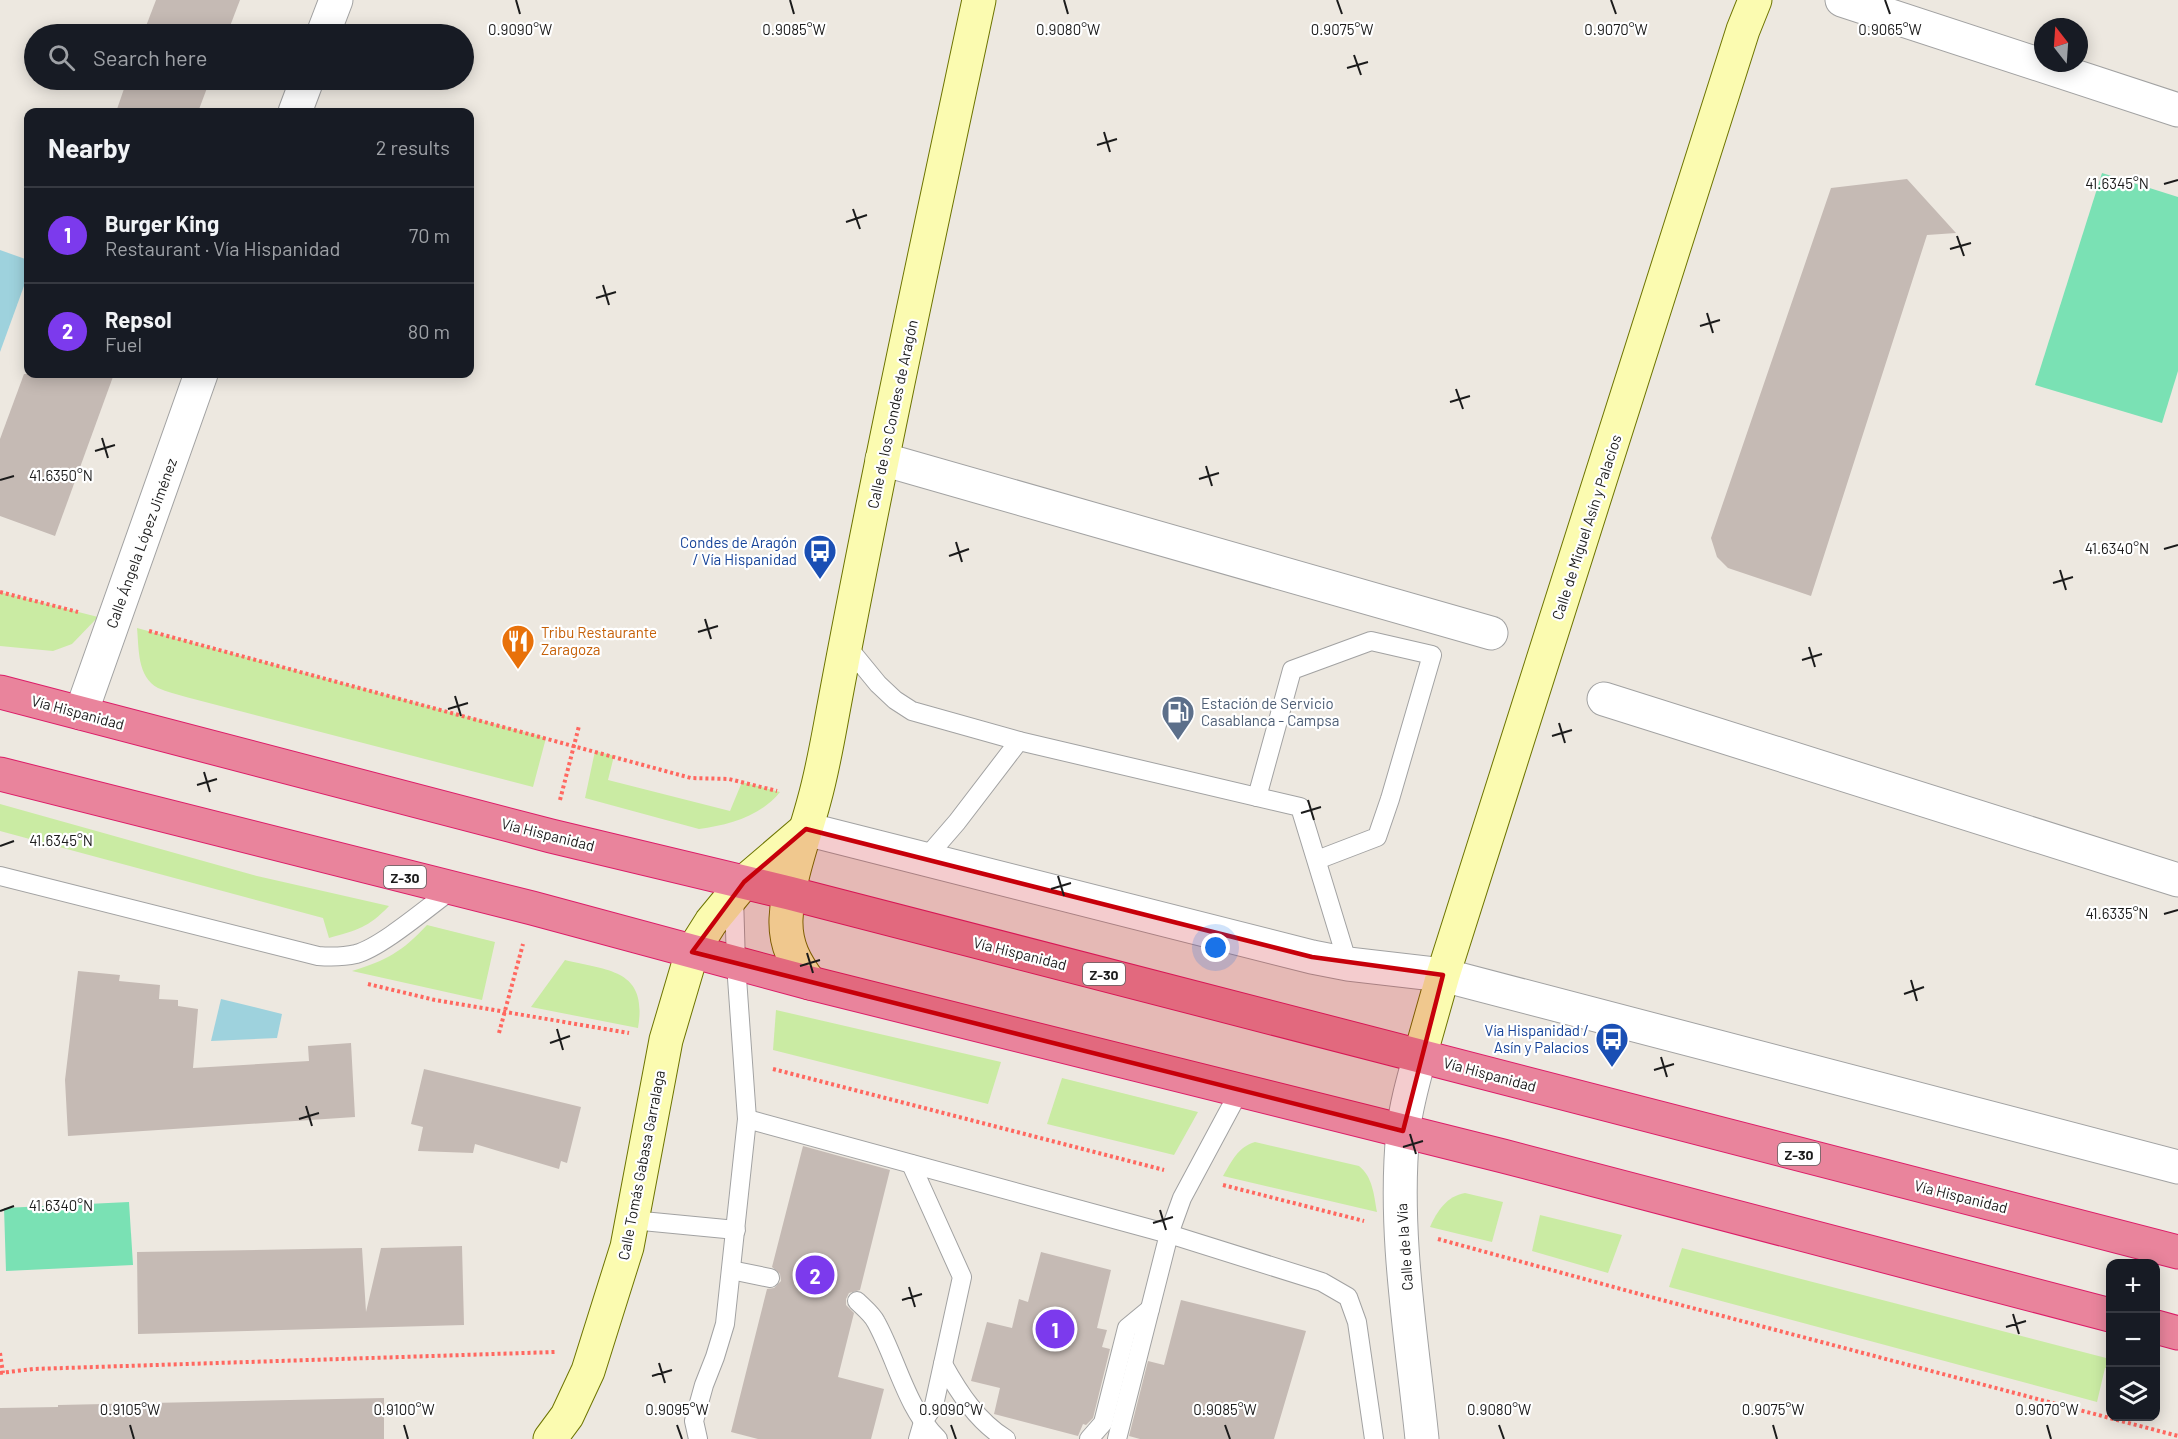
<!DOCTYPE html>
<html lang="en">
<head>
<meta charset="utf-8">
<style>
	:root { --surface:#171b24; --page:#242831; --text:#f1f3f6; --muted:#9ea1a6; --line:#363941; --accent:#7c3aed }
	body { margin:0; font-family:Barlow,sans-serif; background:var(--page); color:var(--text) }
	.controls { position:absolute; right:18px; bottom:18px; display:grid; overflow:hidden; border-radius:12px; box-shadow:0 3px 15px #0003 }
	.controls button { width:54px; height:54px; display:grid; place-items:center; padding:0; border:0; border-bottom:2px solid var(--line); background:var(--surface); color:var(--text); font:30px sans-serif }
	.compass { position:absolute; left:2034px; top:18px; width:54px; height:54px; border-radius:50%; background:var(--surface); box-shadow:0 3px 15px #0003; rotate:343deg }
	.you { position:absolute; left:1216px; top:948px; width:21px; height:21px; margin:-15px; border:4px solid #fff; border-radius:50%; background:#1a73e8; box-shadow:0 0 0 9px #1a73e833 }
	.badge { display:grid; place-items:center; width:39px; height:39px; border-radius:50%; background:var(--accent); color:#fff; font-size:20px; font-weight:700 }
	.pin { position:absolute; translate:-50% -50%; border:3px solid #fff; box-shadow:0 2px 6px #0006 }
	.list { margin:0; padding:0; list-style:none }
	h2 { display:flex; justify-content:space-between; align-items:center; height:78px; margin:0; padding:0 24px; font-size:26px }
	h2 small { font-size:20px; font-weight:400; color:var(--muted) }
	.list li { display:grid; grid-template-columns:39px 1fr auto; gap:18px; align-items:center; box-sizing:border-box; height:96px; padding:0 24px; border-top:2px solid var(--line) }
	.list b { display:block; font-size:22px; white-space:nowrap }
	.list p { margin:0; font-size:20px; white-space:nowrap; color:var(--muted) }
	.list em { font-size:20px; font-style:normal; color:var(--muted) }
	.icon { flex:none; width:33px; height:33px; fill:none; stroke:currentColor; stroke-width:2; stroke-linecap:round; stroke-linejoin:round }
	.map { position:relative; flex:none; width:2178px; height:1439px; overflow:hidden }
	.search { position:absolute; background:var(--surface); box-shadow:0 3px 15px #0003; left:24px; top:24px; width:450px; height:66px; display:flex; align-items:center; gap:15px; box-sizing:border-box; padding:0 21px; border-radius:33px; color:var(--muted); font-size:22px }
	.panel { position:absolute; background:var(--surface); box-shadow:0 3px 15px #0003; left:24px; top:108px; width:450px; height:270px; border-radius:12px }
	.map>svg:first-child { display:block }
	.grass { fill:#caeba3 }
	.pitch { fill:#7ae1b4 }
	.water { fill:#9ed2dd }
	.building { fill:#c5bab4 }
	.lines { fill:none; stroke-linecap:round; stroke-linejoin:round }
	.lane-casing { stroke:#a2a2a2; stroke-width:20 }
	.street-casing { stroke:#a2a2a2; stroke-width:35 }
	.secondary-casing { stroke:#6d7401; stroke-width:35 }
	.highway-casing { stroke:#dc1d68; stroke-width:35 }
	.path { stroke:#ff6860; stroke-width:4; stroke-dasharray:3 3; stroke-linecap:butt }
	.lane { stroke:#fff; stroke-width:18 }
	.street { stroke:#fff; stroke-width:33 }
	.secondary { stroke:#fbfbb0; stroke-width:33 }
	.highway { stroke:#e9849c; stroke-width:33 }
	.marked { fill:#c7000a; fill-opacity:0.2; stroke:#c7000a; stroke-width:4.5; stroke-linejoin:round }
	.ticks { fill:none; stroke:#1b1b1b; stroke-width:2 }
	.labels { text-anchor:middle; dominant-baseline:central; stroke-width:4.5; stroke-linejoin:round; paint-order:stroke }
	.shield { fill:#fff; stroke:#5f5f5f; stroke-width:1.5 }
	.shield-label { font-size:14px; font-weight:bold; fill:#1b1b1b }
	.street-label { font-size:15px; fill:#1b1b1b; stroke:#fff }
	.transit-label { font-size:15px; fill:#164399; stroke:#fff; text-anchor:end }
	.food-label { font-size:15px; fill:#c56008; stroke:#fff; text-anchor:start }
	.service-label { font-size:15px; fill:#4e5e75; stroke:#fff; text-anchor:start }
	.ticks-label { font-size:15px; text-anchor:middle; fill:#1b1b1b; stroke:#fff; stroke-width:4.5; stroke-linejoin:round; paint-order:stroke }
</style>
</head>
<body>
<div class="map">
<svg width="2178" height="1439" viewBox="0 0 2178 1439">
	<rect width="100%" height="100%" fill="#ede8e0"/>
	<g class="grass">
		<polygon points="0,592 98,617 72,644 53,651 0,646"/>
		<path d="M 137,628 L 546,738 L 533,787 L 186,697 C 177,694 167,692 158,688 C 137,677 139,648 137,628 Z"/>
		<path d="M 595,751 L 614,756 L 608,780 L 730,811 L 742,782 L 780,792 C 761,816 729,825 699,829 L 585,798 Z"/>
		<path d="M 0,804 L 257,876 L 389,906 C 368,928 357,930 329,938 L 323,918 L 0,831 Z"/>
		<path d="M 427,925 L 495,942 L 482,1000 L 352,971 C 387,960 402,952 427,925 Z"/>
		<path d="M 565,960 C 609,971 648,969 638,1028 L 531,1007 Z"/>
		<polygon points="776,1010 1001,1062 988,1104 773,1050"/>
		<polygon points="1062,1078 1198,1112 1174,1155 1047,1124"/>
		<path d="M 1255,1142 L 1359,1166 C 1373,1177 1374,1196 1377,1212 L 1223,1176 C 1232,1161 1238,1147 1255,1142 Z"/>
		<path d="M 1465,1193 L 1503,1202 L 1492,1242 L 1430,1227 C 1437,1211 1447,1196 1465,1193 Z"/>
		<polygon points="1540,1215 1622,1235 1608,1273 1532,1251"/>
		<polygon points="1682,1248 2110,1359 2110,1368 2105,1368 2097,1402 1669,1287"/>
	</g>
	<g class="pitch">
		<polygon points="2102,173 2178,197 2178,371 2162,423 2035,385"/>
		<polygon points="129,1202 133,1265 6,1271 4,1208"/>
	</g>
	<g class="water">
		<polygon points="0,250 28,260 28,275 0,352"/>
		<polygon points="221,999 282,1014 277,1038 211,1041"/>
	</g>
	<g class="building">
		<polygon points="156,0 240,0 227,34 143,34"/>
		<polygon points="127,80 210,80 198,112 116,112"/>
		<polygon points="1907,179 1956,233 1927,235 1811,596 1728,568 1717,557 1711,538 1831,188"/>
		<polygon points="24,374 114,374 55,536 0,516 0,439"/>
		<polygon points="78,971 120,975 119,981 160,985 159,999 178,1000 178,1006 198,1009 193,1068 309,1061 308,1046 351,1043 355,1117 68,1136 65,1080"/>
		<polygon points="424,1069 581,1107 567,1163 561,1161 559,1169 475,1144 473,1153 418,1151 423,1127 411,1124"/>
		<polygon points="803,1146 890,1170 860,1290 849,1293 846,1299 846,1305 854,1313 838,1377 884,1389 871,1439 758,1439 731,1432 767,1289 774,1288 781,1281 780,1274 772,1267"/>
		<polygon points="462,1246 464,1325 138,1334 137,1252 362,1248 366,1312 381,1248"/>
		<polygon points="1041,1252 1111,1270 1097,1328 1107,1330 1102,1347 1110,1349 1093,1418 1086,1425 1083,1424 1078,1436 994,1414 1000,1388 971,1381 987,1322 1012,1328 1019,1299 1028,1302"/>
		<polygon points="1181,1300 1306,1331 1274,1439 1140,1439 1129,1436 1148,1361 1164,1365"/>
		<polygon points="384,1398 384,1439 0,1439 0,1408 58,1407 58,1405"/>
	</g>
	<g class="lines">
		<defs>
			<g id="lane">
				<polyline points="846,645 878,684 895,700 912,711 1019,741 1300,807 1348,964"/>
				<polyline points="1257,797 1292,670 1371,641 1432,655 1390,799 1377,837 1317,860"/>
				<polyline points="925,859 957,822 1019,741"/>
				<path d="M 0,876 L 318,956 C 331,957 343,957 356,954 C 382,947 429,906 453,889"/>
				<polyline points="747,1119 1169,1234 1322,1282 1348,1297 1357,1322 1374,1439"/>
				<polyline points="911,1164 962,1277 934,1405 923,1422 918,1439"/>
				<polyline points="632,1220 736,1230"/>
				<polyline points="731,1270 770,1278"/>
				<path d="M 857,1301 C 863,1307 872,1314 876,1322 C 897,1360 906,1408 938,1439"/>
				<path d="M 943,1364 C 959,1393 978,1422 1006,1439"/>
				<polyline points="698,1439 694,1421 704,1385 715,1357 725,1324 747,1119 736,964 734,896"/>
				<polyline points="1089,1439 1103,1423 1127,1328 1150,1309"/>
				<polyline points="1117,1439 1169,1234 1182,1198 1240,1090"/>
			</g>
			<g id="street">
				<polyline points="1842,0 2178,110"/>
				<polyline points="323,34 336,0"/>
				<polyline points="295,112 307,80"/>
				<polyline points="882,459 1491,633"/>
				<polyline points="1604,699 2178,880"/>
				<polyline points="81,713 201,374"/>
				<polyline points="806,829 1312,957 1348,964 1443,975 2178,1167"/>
				<path d="M 1420,1056 C 1413,1081 1406,1106 1403,1132 C 1393,1233 1412,1339 1422,1439"/>
			</g>
			<g id="secondary">
				<path d="M 810,983 C 795,963 785,945 786,919 C 788,878 804,839 814,801 C 823,769 828,738 834,706 C 878,470 929,235 979,0"/>
				<polyline points="1420,1056 1443,975 1743,30 1755,0"/>
				<polyline points="550,1439 567,1416 588,1371 627,1247 666,1040 692,952 711,922 744,882 806,829"/>
			</g>
			<g id="highway">
				<polyline points="0,692 551,836 789,893 2178,1252"/>
				<polyline points="0,774 532,908 810,983 1503,1156 2110,1315"/>
				<polyline points="2156,1327 2178,1333"/>
			</g>
		</defs>
		<use href="#lane" class="lane-casing"/>
		<use href="#street" class="street-casing"/>
		<use href="#secondary" class="secondary-casing"/>
		<use href="#highway" class="highway-casing"/>
		<g class="path">
			<polyline points="0,592 78,612"/>
			<polyline points="149,631 691,778 729,779 777,791"/>
			<polyline points="560,800 579,726"/>
			<polyline points="368,984 435,1000 629,1033"/>
			<polyline points="499,1033 523,944"/>
			<polyline points="773,1069 1164,1170"/>
			<polyline points="1223,1185 1364,1221"/>
			<polyline points="1438,1239 1643,1295 2178,1436"/>
			<polyline points="0,1353 3,1373"/>
			<polyline points="0,1373 33,1369 555,1352"/>
		</g>
		<use href="#lane" class="lane"/>
		<use href="#street" class="street"/>
		<use href="#secondary" class="secondary"/>
		<use href="#highway" class="highway"/>
	</g>
	<path class="marked" d="M 806,829 L 1312,957 L 1443,975 L 1403,1131 L 692,952 L 744,882 Z"/>
	<path class="ticks" d="M 516,0 L 520,14M 790,0 L 794,14M 1064,0 L 1068,14M 1337,0 L 1342,14M 1611,0 L 1616,14M 1885,0 L 1890,14M 1354,55 L 1361,75M 1347,68 L 1368,62M 1104,132 L 1110,152M 1097,145 L 1117,139M 2164,184 L 2178,180M 853,209 L 860,229M 846,222 L 867,215M 1957,236 L 1964,256M 1950,249 L 1971,243M 603,285 L 609,305M 596,298 L 616,292M 1707,313 L 1713,333M 1700,326 L 1720,320M 1456,389 L 1463,409M 1450,402 L 1470,396M 102,438 L 108,458M 95,451 L 115,445M 1206,466 L 1212,486M 1199,479 L 1219,473M 0,480 L 14,476M 956,542 L 962,562M 2164,549 L 2178,545M 949,556 L 969,549M 2060,570 L 2066,590M 2053,583 L 2073,577M 705,619 L 711,639M 698,632 L 718,626M 1809,647 L 1815,667M 1802,660 L 1822,654M 455,696 L 461,716M 448,709 L 468,703M 1559,723 L 1565,743M 1552,736 L 1572,730M 204,772 L 210,792M 197,785 L 217,779M 1308,800 L 1314,820M 1301,813 L 1321,807M 0,846 L 14,841M 1058,876 L 1064,896M 1051,889 L 1071,883M 2164,914 L 2178,910M 807,953 L 813,973M 800,966 L 820,960M 1911,980 L 1917,1001M 1904,994 L 1924,987M 557,1029 L 563,1050M 550,1043 L 570,1036M 1661,1057 L 1667,1077M 1654,1070 L 1674,1064M 306,1106 L 312,1126M 299,1119 L 319,1113M 1410,1134 L 1416,1154M 1403,1147 L 1423,1141M 1160,1210 L 1166,1230M 0,1211 L 14,1206M 1153,1223 L 1173,1217M 909,1287 L 915,1307M 902,1300 L 922,1294M 2013,1314 L 2019,1334M 2006,1327 L 2026,1321M 659,1363 L 665,1383M 652,1376 L 672,1370M 130,1425 L 134,1439M 404,1425 L 408,1439M 677,1425 L 682,1439M 951,1425 L 956,1439M 1225,1425 L 1230,1439M 1499,1425 L 1504,1439M 1773,1425 L 1777,1439M 2047,1425 L 2051,1439"/>
	<defs>
		<symbol id="bus-pin" viewBox="-11 -11 22 30"><path d="M0 17L-7.5 6A9.5 9.5 0 1 1 7.5 6Z" fill="#1a4fb4" stroke="#fff"/><path d="M-5-6H5V4H4V6H2V4H-2V6H-4V4H-5ZM-3.5-4V0h7V-4ZM-3.5 1.2v1.5H-2V1.2ZM2 1.2v1.5H3.5V1.2Z" fill="#fff"/></symbol>
		<symbol id="restaurant-pin" viewBox="-11 -11 22 30"><path d="M0 17L-7.5 6A9.5 9.5 0 1 1 7.5 6Z" fill="#e8710a" stroke="#fff"/><path d="M-5-6h1v4h1v-4h1v4h1v-4h1v5L-1.5 .5V6h-2V.5L-5-1ZM5-6V6H3V1.5H1.5Q1.5-4 5-6Z" fill="#fff"/></symbol>
		<symbol id="fuel-pin" viewBox="-11 -11 22 30"><path d="M0 17L-7.5 6A9.5 9.5 0 1 1 7.5 6Z" fill="#5c6f8a" stroke="#fff"/><path d="M-5.5-6h7V0h2V4h1.3V-2.5L3-4.5l.8-.8L6-3V5H2.5V1h-1V6h-7ZM-4.2-4.7v3.2H.2V-4.7Z" fill="#fff"/></symbol>
	</defs>
	<g fill-rule="evenodd">
		<use href="#bus-pin" x="801" y="532" width="38" height="52"/>
		<use href="#restaurant-pin" x="499" y="622" width="38" height="52"/>
		<use href="#fuel-pin" x="1159" y="693" width="38" height="52"/>
		<use href="#bus-pin" x="1593" y="1020" width="38" height="52"/>
	</g>
	<g class="labels">
		<g class="shield">
			<rect x="384" y="866" width="42" height="22" rx="4.5"/>
			<rect x="1083" y="963" width="42" height="22" rx="4.5"/>
			<rect x="1778" y="1143" width="42" height="22" rx="4.5"/>
		</g>
		<g class="shield-label">
			<text x="405" y="877">Z-30</text>
			<text x="1104" y="974">Z-30</text>
			<text x="1799" y="1154">Z-30</text>
		</g>
		<g class="street-label">
			<text transform="translate(892 414) rotate(-78)">Calle de los Condes de Aragón</text>
			<text transform="translate(1586 527) rotate(-72)">Calle de Miguel Asín y Palacios</text>
			<text transform="translate(141 543) rotate(-70)">Calle Ángela López Jiménez</text>
			<text transform="translate(78 712) rotate(15)">Vía Hispanidad</text>
			<text transform="translate(548 834) rotate(14)">Vía Hispanidad</text>
			<text transform="translate(1020 953) rotate(14)">Vía Hispanidad</text>
			<text transform="translate(1490 1074) rotate(15)">Vía Hispanidad</text>
			<text transform="translate(641 1165) rotate(-79)">Calle Tomás Gabasa Garralaga</text>
			<text transform="translate(1961 1196) rotate(14)">Vía Hispanidad</text>
			<text transform="translate(1404 1247) rotate(-94)">Calle de la Vía</text>
		</g>
		<g class="transit-label">
			<text x="797" y="542">Condes de Aragón<tspan x="797" dy="17">/ Vía Hispanidad</tspan></text>
			<text x="1589" y="1030">Vía Hispanidad /<tspan x="1589" dy="17">Asín y Palacios</tspan></text>
		</g>
		<g class="food-label">
			<text x="541" y="632">Tribu Restaurante<tspan x="541" dy="17">Zaragoza</tspan></text>
		</g>
		<g class="service-label">
			<text x="1201" y="703">Estación de Servicio<tspan x="1201" dy="17">Casablanca - Campsa</tspan></text>
		</g>
	</g>
	<g class="ticks-label">
		<text x="520" y="35">0.9090°W</text>
		<text x="794" y="35">0.9085°W</text>
		<text x="1068" y="35">0.9080°W</text>
		<text x="1342" y="35">0.9075°W</text>
		<text x="1616" y="35">0.9070°W</text>
		<text x="1890" y="35">0.9065°W</text>
		<text x="2117" y="189">41.6345°N</text>
		<text x="61" y="481">41.6350°N</text>
		<text x="2117" y="554">41.6340°N</text>
		<text x="61" y="846">41.6345°N</text>
		<text x="2117" y="919">41.6335°N</text>
		<text x="61" y="1211">41.6340°N</text>
		<text x="130" y="1415">0.9105°W</text>
		<text x="404" y="1415">0.9100°W</text>
		<text x="677" y="1415">0.9095°W</text>
		<text x="951" y="1415">0.9090°W</text>
		<text x="1225" y="1415">0.9085°W</text>
		<text x="1499" y="1415">0.9080°W</text>
		<text x="1773" y="1415">0.9075°W</text>
		<text x="2047" y="1415">0.9070°W</text>
	</g>
</svg>
<div class="controls">
<button>+</button>
<button>−</button>
<button><svg class="icon" aria-label="layers" viewBox="0 0 24 24"><path d="M12 4l9 5-9 5-9-5zM3 14l9 5 9-5"/></svg></button>
</div>
<svg class="compass" viewBox="-18 -18 36 36"><path d="M0-13l5 13h-10z" fill="#e53935"/><path d="M0 13l5-13h-10z" fill="#9ea1a6"/></svg>
<div class="you"></div>
<div class="pin badge" style="left:1055px;top:1329px">1</div>
<div class="pin badge" style="left:815px;top:1275px">2</div>
<div class="search"><svg class="icon" aria-label="search" viewBox="0 0 24 24"><circle cx="10" cy="10" r="6"/><path d="M15 15l6 6"/></svg>Search here</div>
<section class="panel">
<h2>Nearby<small>2 results</small></h2>
<ul class="list">
<li><span class="badge">1</span><div><b>Burger King</b><p>Restaurant · Vía Hispanidad</p></div><em>70 m</em></li>
<li><span class="badge">2</span><div><b>Repsol</b><p>Fuel</p></div><em>80 m</em></li>
</ul>
</section>
</div>
</body>
</html>
